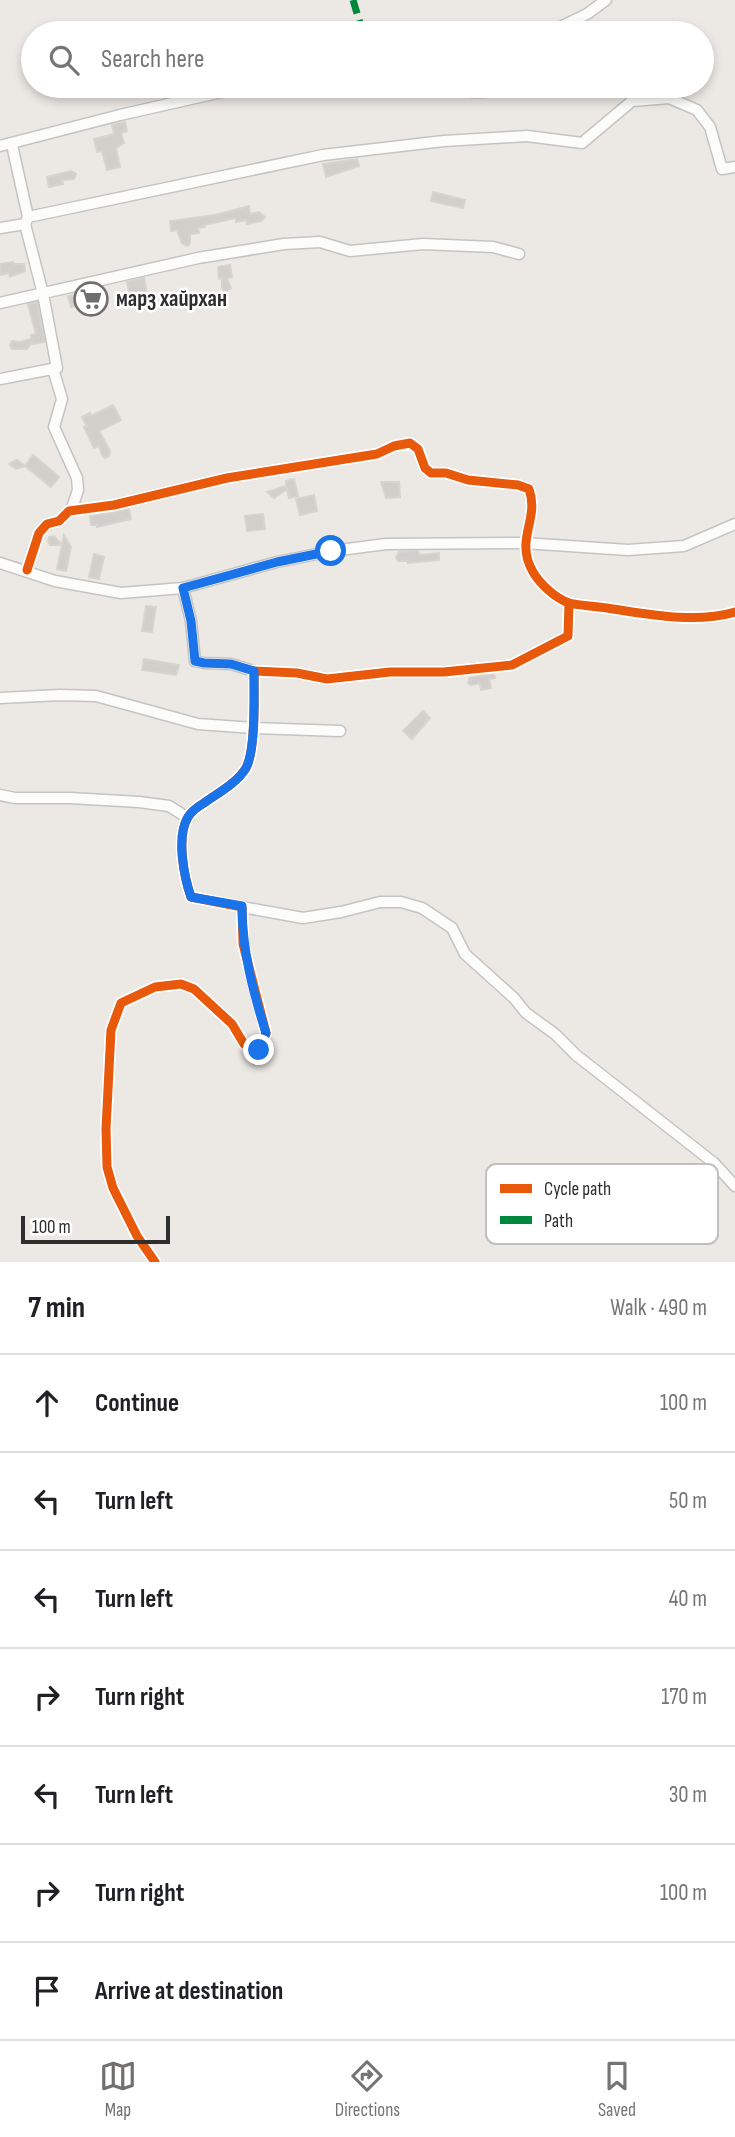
<!DOCTYPE html>
<html lang="en">
<head>
<meta charset="utf-8">
<style>
	:root { --surface:#fff; --page:#f2f2f2; --text:#202124; --muted:#757577; --line:#e0e0e0; --accent:#706f6e }
	body { margin:0; font-family:"Sofia Sans Condensed",sans-serif; background:var(--page); color:var(--text) }
	.scale { position:absolute; left:21px; bottom:18px; width:149px; box-sizing:border-box; padding-left:7px; border:4px solid #2e2e2e; border-top:0; font-size:19px; line-height:24px; white-space:nowrap; color:#2e2e2e; -webkit-text-stroke:5px #fff; paint-order:stroke }
	.stop { position:absolute; width:21px; height:21px; margin:-16px; border:5px solid #1a73e8; border-radius:50%; background:#fff }
	.stop.end { background:#1a73e8; border-color:#fff; box-shadow:0 2px 7px #0008 }
	.list { margin:0; padding:0; list-style:none }
	h2 { display:flex; justify-content:space-between; align-items:center; height:91px; margin:0; padding:0 28px; font-size:30px }
	h2 small { font-size:23px; font-weight:400; color:var(--muted) }
	.list li { display:grid; grid-template-columns:46px 1fr auto; gap:21px; align-items:center; box-sizing:border-box; height:98px; padding:0 28px; border-top:2px solid var(--line) }
	.list b { display:block; font-size:26px; white-space:nowrap }
	.list em { font-size:23px; font-style:normal; color:var(--muted) }
	.icon { flex:none; width:38px; height:38px; fill:none; stroke:currentColor; stroke-width:2; stroke-linecap:round; stroke-linejoin:round }
	.map { position:relative; flex:none; width:735px; height:1262px; overflow:hidden }
	.search { position:absolute; background:var(--surface); box-shadow:0 4px 10px #0003; left:21px; right:21px; top:21px; height:77px; display:flex; align-items:center; gap:18px; box-sizing:border-box; padding:0 24px; border-radius:38px; color:var(--muted); font-size:26px }
	.sheet { height:777px; background:var(--surface) }
	nav { display:flex; justify-content:space-around; align-items:center; box-sizing:border-box; height:98px; border-top:2px solid var(--line); background:var(--surface); font-size:19px; color:var(--muted) }
	nav a { display:grid; justify-items:center; gap:4px }
	nav .on { color:var(--accent) }
	.map>svg:first-child { display:block }
	.building { fill:#d1cecb; stroke:#d7d4d0; stroke-width:2 }
	.lines { fill:none; stroke-linecap:round; stroke-linejoin:round }
	.street-casing { stroke:#c5c4c5; stroke-width:13 }
	.street { stroke:#fcfcfb; stroke-width:10 }
	.quiet { stroke:#00873e; stroke-width:7; stroke-dasharray:14 7; stroke-linecap:butt }
	.cycleway-casing { stroke:#fff; stroke-width:13 }
	.cycleway { stroke:#e8590c; stroke-width:9 }
	.route { stroke:#1a73e8; stroke-width:9 }
	.labels { text-anchor:middle; dominant-baseline:central; stroke-width:5; stroke-linejoin:round; paint-order:stroke }
	.poi-label { font-size:23px; font-weight:bold; fill:#2e2e2e; stroke:#fff; text-anchor:start }
	.key { fill:#fff; stroke:#c0c0c0; stroke-width:2 }
	.key-label { font-size:19px; fill:#2e2e2e }
</style>
</head>
<body>
<div class="map">
<svg width="735" height="1262" viewBox="0 0 735 1262">
	<rect width="100%" height="100%" fill="#ece8e4"/>
	<g class="building">
		<polygon points="470,86 503,86 502,96 486,95 486,98 470,98"/>
		<polygon points="125,122 127,131 121,133 124,143 116,148 120,167 107,170 102,151 97,152 94,139 114,134 112,125"/>
		<polygon points="357,159 359,166 326,177 323,164"/>
		<polygon points="71,171 76,174 74,179 62,180 63,184 49,187 47,177"/>
		<polygon points="433,192 465,200 463,208 431,201"/>
		<polygon points="249,206 250,214 259,212 265,217 261,221 247,224 246,220 236,222 236,218 204,225 205,227 198,228 199,233 190,234 190,243 187,246 182,243 177,230 171,231 170,221 215,215"/>
		<polygon points="13,262 14,264 24,264 25,271 10,277 9,273 0,275 0,264"/>
		<polygon points="230,265 232,277 227,278 231,288 225,292 222,288 222,278 219,279 218,267"/>
		<polygon points="144,278 147,294 130,297 127,282"/>
		<polygon points="96,291 98,300 104,299 106,306 91,310 89,304 71,307 68,296"/>
		<polygon points="37,302 45,342 32,344 32,342 27,349 12,349 10,345 12,341 20,342 31,339 31,335 36,334 28,304"/>
		<polygon points="113,405 121,420 99,431 110,451 109,456 105,458 102,455 99,446 94,448 84,427 87,426 82,417 90,413 91,416"/>
		<polygon points="33,455 59,477 51,487 25,466 16,469 9,464 17,460 25,466"/>
		<polygon points="294,479 298,496 289,498 287,489 274,498 267,492 286,486 286,481"/>
		<polygon points="381,482 399,482 400,497 386,498"/>
		<polygon points="314,495 317,511 300,515 296,499"/>
		<polygon points="129,509 131,519 97,527 97,525 91,525 90,516"/>
		<polygon points="263,514 265,529 247,531 245,516"/>
		<polygon points="64,535 71,547 66,571 57,569 62,545 50,545 48,541 49,537 54,536 62,545"/>
		<polygon points="418,551 419,555 439,553 439,560 408,563 408,561 398,561 396,557 399,552"/>
		<polygon points="94,554 104,557 99,579 89,577"/>
		<polygon points="146,606 156,607 152,632 142,631"/>
		<polygon points="144,659 179,665 176,675 142,670"/>
		<polygon points="494,674 495,678 489,679 491,688 481,690 480,683 471,685 468,683 470,677"/>
		<polygon points="423,711 430,718 412,739 403,731"/>
	</g>
	<g class="lines">
		<defs>
			<g id="street">
				<polyline points="548,33 587,14 606,0"/>
				<polyline points="12,145 28,217"/>
				<polyline points="0,146 120,115 248,86"/>
				<polyline points="0,228 25,224 28,217 323,155 444,141 527,136 582,143 632,101 669,98 697,110 710,127 722,169 735,167"/>
				<polyline points="0,303 198,258 284,244 320,242 350,251 423,244 493,247 519,254"/>
				<polyline points="53,369 62,399 54,427 77,478 78,490 71,511"/>
				<polyline points="0,379 57,368 43,294 25,224"/>
				<polyline points="0,563 55,581 121,593 183,588 277,562 332,551 386,544 524,543 628,550 684,546 735,524"/>
				<path d="M 27,570 L 39,533 L 47,524 L 59,521 L 69,511 L 114,505 L 227,478 L 377,454 L 394,446 L 410,443 L 418,449 L 425,468 L 431,473 L 446,473 L 468,480 L 518,485 L 529,489 C 540,520 514,539 533,572 C 540,584 555,598 569,603 C 580,606 595,606 607,608 C 647,614 695,624 735,612"/>
				<polyline points="183,588 191,621 195,661 204,663 231,664 254,671"/>
				<polyline points="0,698 60,695 96,696 198,724 254,728 340,731"/>
				<polyline points="0,795 15,798 70,798 139,802 169,806 188,818"/>
				<polyline points="242,907 303,918 341,912 380,902 401,902 422,908 452,928 465,954 514,998 526,1013 555,1034 576,1055 714,1163 735,1186"/>
				<path d="M 155,1262 L 137,1236 L 113,1188 L 107,1167 L 106,1129 L 111,1030 L 121,1003 L 155,987 L 181,984 L 194,989 L 232,1024 L 244,1044 L 259,1050 L 266,1033 L 243,944 L 242,907 L 191,897 C 184,877 176,837 188,817 C 191,812 199,806 204,803 C 218,793 237,783 246,768 C 256,750 254,693 254,671 L 297,673 L 327,679 L 390,672 L 444,672 L 512,665 L 568,636 L 569,603"/>
			</g>
		</defs>
		<use href="#street" class="street-casing"/>
		<use href="#street" class="street"/>
		<polyline class="quiet" points="353,0 363,33"/>
		<defs>
			<g id="cycleway">
				<path d="M 27,570 L 39,533 L 47,524 L 59,521 L 69,511 L 114,505 L 227,478 L 377,454 L 394,446 L 410,443 L 418,449 L 425,468 L 431,473 L 446,473 L 468,480 L 518,485 L 529,489 C 540,520 514,539 533,572 C 540,584 555,598 569,603 C 580,606 595,606 607,608 C 647,614 695,624 735,612"/>
				<path d="M 155,1262 L 137,1236 L 113,1188 L 107,1167 L 106,1129 L 111,1030 L 121,1003 L 155,987 L 181,984 L 194,989 L 232,1024 L 244,1044 L 259,1050 L 266,1033 L 243,944 L 242,907 L 191,897 C 184,877 176,837 188,817 C 191,812 199,806 204,803 C 218,793 237,783 246,768 C 256,750 254,693 254,671 L 297,673 L 327,679 L 390,672 L 444,672 L 512,665 L 568,636 L 569,603"/>
			</g>
		</defs>
		<use href="#cycleway" class="cycleway-casing"/>
		<use href="#cycleway" class="cycleway"/>
	</g>
	<g class="lines">
		<path class="route" d="M 259,1050 L 266,1033 C 253,992 242,950 242,906 L 191,897 C 184,877 176,836 188,817 C 191,812 199,806 204,803 C 218,793 237,783 246,768 C 256,749 254,693 254,671 L 231,664 L 204,663 L 195,661 L 191,621 L 183,588 L 277,562 L 331,551"/>
	</g>
	<defs>
		<symbol id="supermarket-ring" viewBox="-11 -11 22 22"><circle r="9.5" fill="#fff" stroke="#706f6e" stroke-width="1.5"/><path d="M-6-5.5h2.5l.6 2H6L4.5 2H-2.5L-4.4-4H-6ZM-1.5 3.2a1.3 1.3 0 1 0 .1 0ZM3 3.2a1.3 1.3 0 1 0 .1 0Z" fill="#706f6e"/></symbol>
	</defs>
	<g fill-rule="evenodd">
		<use href="#supermarket-ring" x="72" y="280" width="38" height="38"/>
	</g>
	<g class="labels">
		<g class="poi-label">
			<text x="116" y="299">марз хайрхан</text>
		</g>
	</g>
	<rect x="486" y="1164" width="232" height="80" rx="10" class="key"/>
	<rect x="500" y="1184" width="32" height="9" fill="#e8590c"/>
	<rect x="500" y="1216" width="32" height="8" fill="#00873e"/>
	<g class="key-label">
		<text x="544" y="1195">Cycle path</text>
		<text x="544" y="1227">Path</text>
	</g>
</svg>
<div class="scale">100 m</div>
<div class="stop" style="left:331px;top:551px"></div>
<div class="stop end" style="left:259px;top:1050px"></div>
<div class="search"><svg class="icon" aria-label="search" viewBox="0 0 24 24"><circle cx="10" cy="10" r="6"/><path d="M15 15l6 6"/></svg>Search here</div>
</div>
<section class="sheet">
<h2>7 min<small>Walk · 490 m</small></h2>
<ul class="list">
<li><svg class="icon" aria-label="ahead" viewBox="0 0 24 24"><path d="M12 20V5M6 11l6-6 6 6"/></svg><div><b>Continue</b></div><em>100 m</em></li>
<li><svg class="icon" aria-label="left" viewBox="0 0 24 24"><path d="M17 20v-9H6M10 6l-5 5 5 5"/></svg><div><b>Turn left</b></div><em>50 m</em></li>
<li><svg class="icon" aria-label="left" viewBox="0 0 24 24"><path d="M17 20v-9H6M10 6l-5 5 5 5"/></svg><div><b>Turn left</b></div><em>40 m</em></li>
<li><svg class="icon" aria-label="right" viewBox="0 0 24 24"><path d="M7 20v-9h11M14 6l5 5-5 5"/></svg><div><b>Turn right</b></div><em>170 m</em></li>
<li><svg class="icon" aria-label="left" viewBox="0 0 24 24"><path d="M17 20v-9H6M10 6l-5 5 5 5"/></svg><div><b>Turn left</b></div><em>30 m</em></li>
<li><svg class="icon" aria-label="right" viewBox="0 0 24 24"><path d="M7 20v-9h11M14 6l5 5-5 5"/></svg><div><b>Turn right</b></div><em>100 m</em></li>
<li><svg class="icon" aria-label="arrive" viewBox="0 0 24 24"><path d="M6 21V4h12l-3 4 3 4H6"/></svg><div><b>Arrive at destination</b></div></li>
</ul>
</section>
<nav>
<a class="on"><svg class="icon" aria-label="map" viewBox="0 0 24 24"><path d="M3 6l6-2 6 2 6-2v14l-6 2-6-2-6 2zM9 4v14M15 6v14"/></svg>Map</a>
<a><svg class="icon" aria-label="directions" viewBox="0 0 24 24"><path d="M12 3l9 9-9 9-9-9zM9 14v-3h6M13 9l2 2-2 2"/></svg>Directions</a>
<a><svg class="icon" aria-label="saved" viewBox="0 0 24 24"><path d="M7 4h10v16l-5-4-5 4z"/></svg>Saved</a>
</nav>
</body>
</html>
